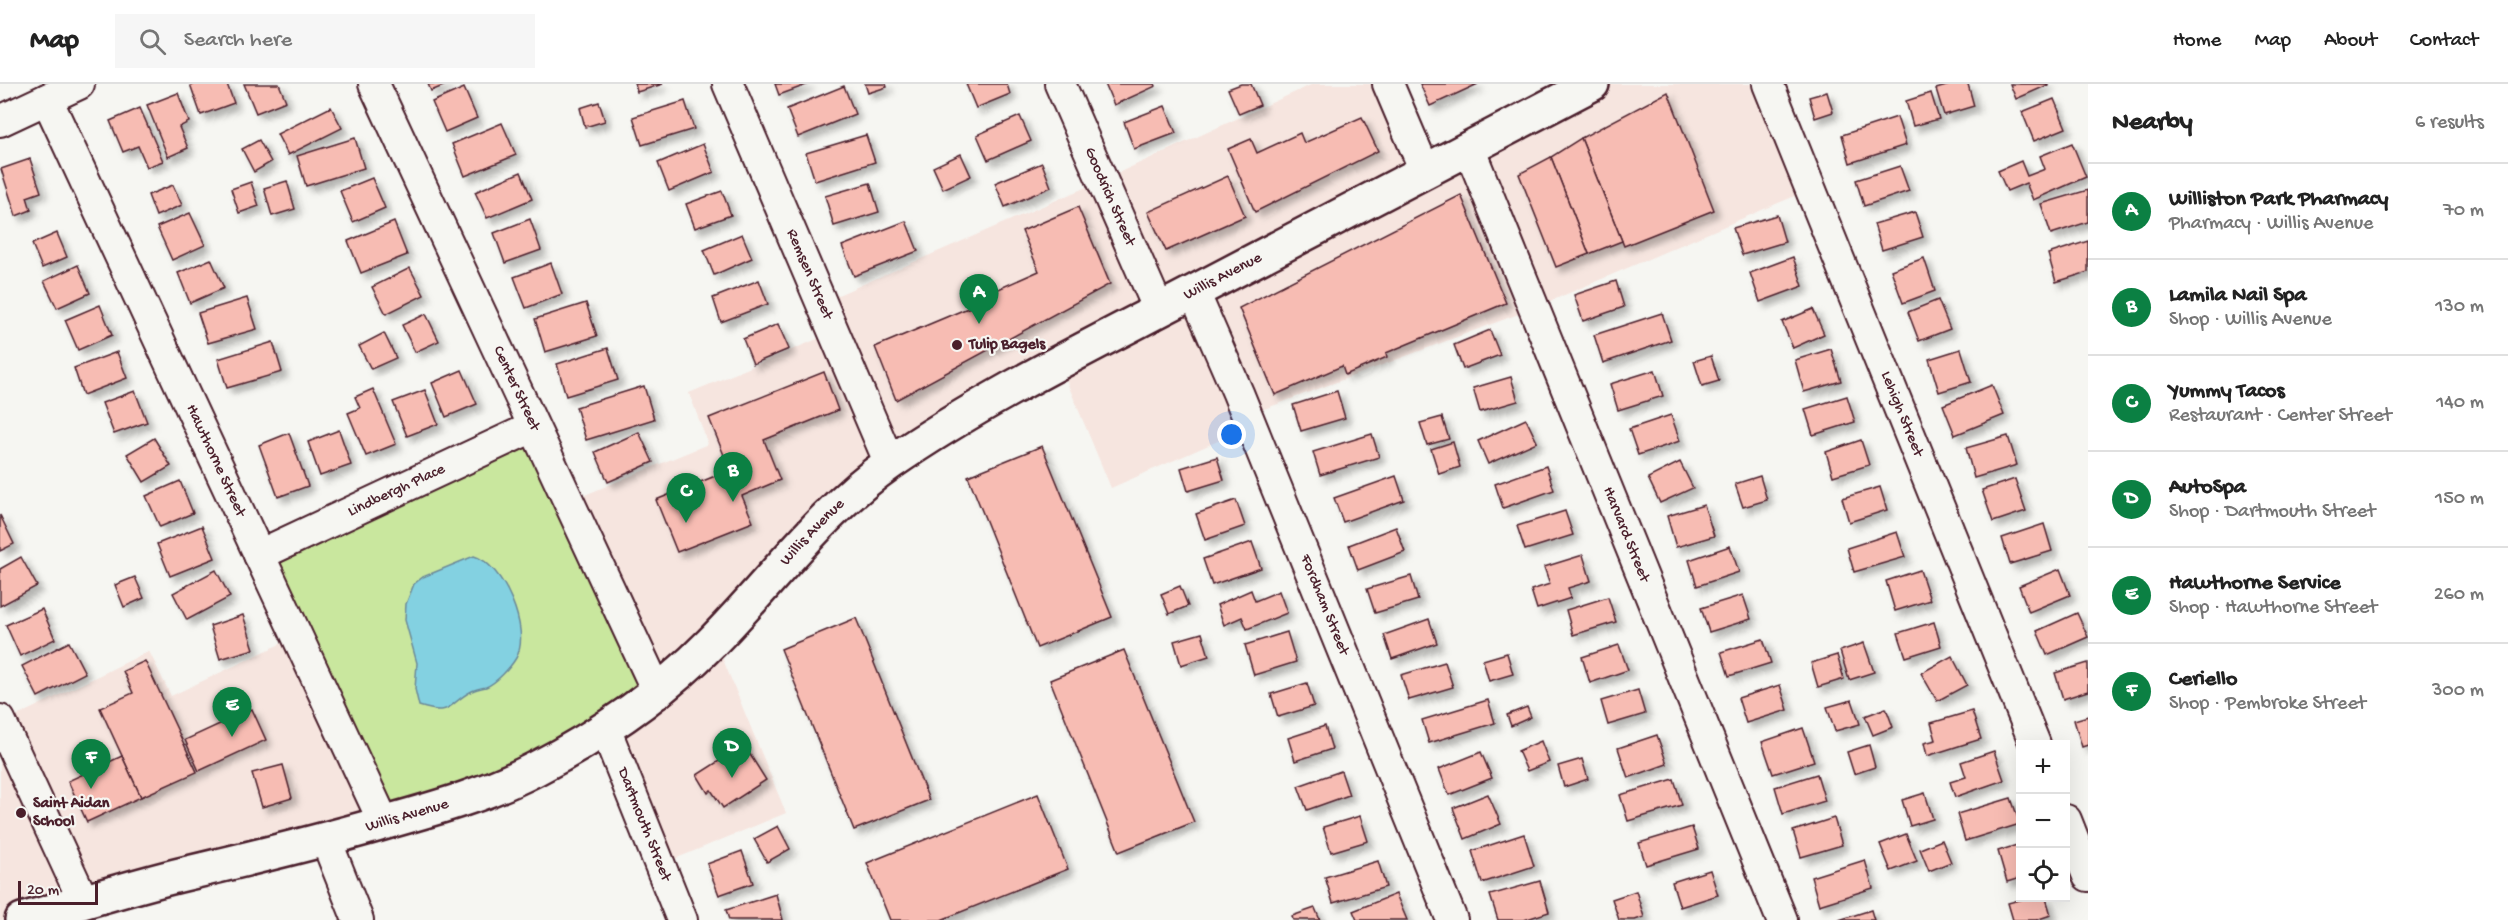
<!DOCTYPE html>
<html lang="en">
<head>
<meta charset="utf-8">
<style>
	:root { --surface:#fff; --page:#f6f6f6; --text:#222; --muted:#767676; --line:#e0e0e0; --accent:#0b8043 }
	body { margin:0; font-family:"Gochi Hand",sans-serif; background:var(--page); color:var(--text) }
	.controls { position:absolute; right:18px; bottom:18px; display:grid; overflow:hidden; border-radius:0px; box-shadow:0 6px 24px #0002 }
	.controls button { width:54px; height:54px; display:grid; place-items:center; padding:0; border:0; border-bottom:2px solid var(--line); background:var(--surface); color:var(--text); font:30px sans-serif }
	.scale { position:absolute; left:18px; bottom:15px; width:80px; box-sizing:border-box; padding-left:6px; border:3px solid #4a1f2b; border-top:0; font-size:16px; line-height:21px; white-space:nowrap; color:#4a1f2b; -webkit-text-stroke:4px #f6f6f2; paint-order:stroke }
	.you { position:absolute; left:1232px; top:351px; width:21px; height:21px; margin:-15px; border:4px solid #fff; border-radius:50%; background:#1a73e8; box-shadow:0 0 0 9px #1a73e833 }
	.badge { display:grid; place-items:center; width:39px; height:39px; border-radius:50%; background:var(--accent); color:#fff; font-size:20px; font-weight:700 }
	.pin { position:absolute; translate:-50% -50px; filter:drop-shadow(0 2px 3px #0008) }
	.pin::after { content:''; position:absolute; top:32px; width:21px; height:18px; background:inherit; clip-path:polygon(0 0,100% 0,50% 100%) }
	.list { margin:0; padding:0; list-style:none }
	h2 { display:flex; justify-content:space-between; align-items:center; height:78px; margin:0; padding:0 24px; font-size:26px }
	h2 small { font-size:20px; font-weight:400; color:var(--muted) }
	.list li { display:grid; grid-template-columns:39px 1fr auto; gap:18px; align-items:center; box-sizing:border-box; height:96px; padding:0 24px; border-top:2px solid var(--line) }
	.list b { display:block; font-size:22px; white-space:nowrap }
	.list p { margin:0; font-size:20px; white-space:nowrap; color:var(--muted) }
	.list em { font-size:20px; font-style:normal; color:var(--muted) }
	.icon { flex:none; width:33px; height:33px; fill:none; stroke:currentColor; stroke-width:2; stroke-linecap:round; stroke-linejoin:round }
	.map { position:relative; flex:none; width:2088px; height:836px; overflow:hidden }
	header { display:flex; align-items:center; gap:36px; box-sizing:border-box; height:84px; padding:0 30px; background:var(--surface); border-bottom:2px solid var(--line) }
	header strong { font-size:28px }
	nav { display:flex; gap:33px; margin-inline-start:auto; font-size:21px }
	.search { width:420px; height:54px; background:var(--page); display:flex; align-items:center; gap:15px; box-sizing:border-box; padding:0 21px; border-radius:0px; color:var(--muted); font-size:22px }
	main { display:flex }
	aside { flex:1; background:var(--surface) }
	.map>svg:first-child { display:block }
	.built { fill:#f6e5df }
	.green { fill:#c9e79e; stroke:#8a8364; stroke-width:1.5 }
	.water { fill:#83d1e1; stroke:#6c8a98; stroke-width:1.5 }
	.building { fill:#f7bcb3; stroke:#4a1f2b; stroke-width:1.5; filter:url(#shadow) }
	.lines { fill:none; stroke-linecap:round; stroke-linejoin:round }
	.minor-casing { stroke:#4a1f2b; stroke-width:34 }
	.major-casing { stroke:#4a1f2b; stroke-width:38 }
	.minor { stroke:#f6f6f2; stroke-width:30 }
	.major { stroke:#f6f6f2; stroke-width:33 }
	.poi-dot { fill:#4a1f2b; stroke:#f6f6f2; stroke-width:2 }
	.labels { text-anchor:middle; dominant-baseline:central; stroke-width:4.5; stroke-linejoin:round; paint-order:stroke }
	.street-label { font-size:16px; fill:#4a1f2b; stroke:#f6f6f2 }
	.poi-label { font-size:16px; font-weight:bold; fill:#4a1f2b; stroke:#f6f6f2; text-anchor:start }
</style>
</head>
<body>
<header>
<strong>Map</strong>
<div class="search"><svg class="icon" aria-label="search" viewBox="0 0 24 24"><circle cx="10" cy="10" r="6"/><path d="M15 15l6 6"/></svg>Search here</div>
<nav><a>Home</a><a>Map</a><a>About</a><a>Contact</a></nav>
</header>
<main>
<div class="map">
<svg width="2088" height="836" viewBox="0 0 2088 836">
	<defs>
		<filter id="shadow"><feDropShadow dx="5.5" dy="5.5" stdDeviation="3" flood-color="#0004"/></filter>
	</defs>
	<rect width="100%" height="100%" fill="#f6f6f2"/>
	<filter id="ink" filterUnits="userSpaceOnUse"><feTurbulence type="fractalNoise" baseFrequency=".0167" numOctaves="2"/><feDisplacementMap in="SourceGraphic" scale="12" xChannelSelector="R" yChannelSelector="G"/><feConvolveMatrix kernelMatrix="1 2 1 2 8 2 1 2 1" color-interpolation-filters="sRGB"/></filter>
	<g filter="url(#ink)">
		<g class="built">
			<polygon points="1313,0 1388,0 1425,87 1592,0 1768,0 1811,105 1532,225 1248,331 1252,342 1111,404 1059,279 890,379 715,556 786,729 660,781 605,644 568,418 708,360 689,309 834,248 822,218 1098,98"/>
			<polygon points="297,552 384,739 30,836 0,836 0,637 2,639 149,567 171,612"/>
		</g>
		<polygon class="green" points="535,349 658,609 605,644 382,736 265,477"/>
		<path class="water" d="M 474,472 C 503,480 532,547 516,574 C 510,584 496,599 486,603 C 481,604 476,605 472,607 C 447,620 453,633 419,622 L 415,605 L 417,579 L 405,536 L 406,520 L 414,500 L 423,493 Z"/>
		<g class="building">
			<polygon points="190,0 227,0 234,19 201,31"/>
			<polygon points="244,0 279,0 286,17 256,29"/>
			<polygon points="428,0 448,0 431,7"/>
			<polygon points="635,0 663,0 637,8"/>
			<polygon points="775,0 809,0 779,11"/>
			<polygon points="865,0 886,0 887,3 868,9"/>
			<polygon points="966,0 1007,0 1010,10 976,24"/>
			<polygon points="1105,0 1155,0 1156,2 1114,21"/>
			<polygon points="1241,0 1251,0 1260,21 1239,30 1228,5"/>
			<polygon points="1420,0 1478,0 1430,22"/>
			<polygon points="1953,0 1968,0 1974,22 1944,31 1936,5"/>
			<polygon points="2010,0 2048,0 2048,1 2016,15"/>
			<polygon points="844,2 855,30 798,53 787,25"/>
			<polygon points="464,4 477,34 445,48 432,18"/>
			<polygon points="1668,8 1714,126 1624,162 1581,54"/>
			<polygon points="1827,8 1833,28 1815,34 1809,13"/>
			<polygon points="178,9 189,38 179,43 188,64 168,73 147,21"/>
			<polygon points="1931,9 1939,35 1913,42 1906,17"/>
			<polygon points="2054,15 2066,44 2034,57 2022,28"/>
			<polygon points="685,17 694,45 642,61 633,33"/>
			<polygon points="599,18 605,37 585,43 580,24"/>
			<polygon points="1165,22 1176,49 1134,65 1124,38"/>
			<polygon points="331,23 342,44 288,71 277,50"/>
			<polygon points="140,24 163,77 147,83 138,62 123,68 110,37"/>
			<polygon points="1020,32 1031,57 988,76 977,51"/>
			<polygon points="1362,33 1378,67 1255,128 1228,65 1251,55 1257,69 1300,49 1304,59"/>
			<polygon points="1897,33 1906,61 1850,79 1842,51"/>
			<polygon points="502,39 516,71 465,92 452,60"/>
			<polygon points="866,51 875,78 815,97 806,69"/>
			<polygon points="355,54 364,84 306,102 297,72"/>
			<polygon points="1581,54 1622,157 1589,170 1551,73"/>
			<polygon points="259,56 271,78 254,88 242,65"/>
			<polygon points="2072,59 2086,93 2033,116 2026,99 2007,107 1998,87 2021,77 2027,92 2045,85 2040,72"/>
			<polygon points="703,60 714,88 669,107 658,79"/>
			<polygon points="961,70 971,92 943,105 933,83"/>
			<polygon points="1551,73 1589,170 1556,183 1519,90"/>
			<polygon points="30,75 41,108 27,113 31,126 16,132 1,85"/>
			<polygon points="1042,79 1051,103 1005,123 995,99"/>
			<polygon points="1900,82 1909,107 1864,122 1856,96"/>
			<polygon points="521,88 532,115 487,134 475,108"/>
			<polygon points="1228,92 1245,132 1166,167 1148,128"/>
			<polygon points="372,94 385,124 353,138 340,107"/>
			<polygon points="287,97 295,125 272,132 264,104"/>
			<polygon points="251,98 259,122 239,129 231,105"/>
			<polygon points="870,99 879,128 834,142 825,112"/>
			<polygon points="173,101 182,121 156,132 148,111"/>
			<polygon points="2088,106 2088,138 2051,150 2041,120"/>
			<polygon points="722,107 731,131 695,144 686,120"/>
			<polygon points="1461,111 1506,219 1386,269 1387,273 1345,291 1342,282 1275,311 1239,224"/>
			<polygon points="1078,123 1110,200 896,316 875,263 987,216 985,211 1039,187 1022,147"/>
			<polygon points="1915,128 1923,153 1882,166 1874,140"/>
			<polygon points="190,129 205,161 172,176 157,143"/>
			<polygon points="1777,131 1785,158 1742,171 1733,144"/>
			<polygon points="530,135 541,166 505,179 494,149"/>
			<polygon points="906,137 918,167 854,192 842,162"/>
			<polygon points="394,138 407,171 361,189 348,157"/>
			<polygon points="57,149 67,173 42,184 32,160"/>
			<polygon points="742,150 752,174 714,191 704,166"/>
			<polygon points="2088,157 2088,188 2056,198 2048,170"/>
			<polygon points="1793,173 1803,202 1760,218 1750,189"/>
			<polygon points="1924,174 1935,207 1903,219 1891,186"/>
			<polygon points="211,175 224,204 190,219 178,189"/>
			<polygon points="551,179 562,210 526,224 514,193"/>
			<polygon points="78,181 90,209 57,224 44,197"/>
			<polygon points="410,184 424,211 386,230 372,203"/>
			<polygon points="759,196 768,220 721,238 713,214"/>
			<polygon points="1616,197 1624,223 1583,237 1574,211"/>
			<polygon points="247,214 257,245 208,259 198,229"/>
			<polygon points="1938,216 1950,245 1919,257 1908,228"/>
			<polygon points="586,219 597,252 545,268 535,235"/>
			<polygon points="100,221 112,251 78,266 65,236"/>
			<polygon points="1813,225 1824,250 1793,264 1782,238"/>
			<polygon points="1662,229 1671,256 1603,279 1594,251"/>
			<polygon points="426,230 439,257 415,268 402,241"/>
			<polygon points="778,240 789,265 753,280 743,255"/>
			<polygon points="1490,246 1500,271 1463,285 1454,261"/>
			<polygon points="384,249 396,274 371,285 359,262"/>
			<polygon points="273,258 282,288 227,304 218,275"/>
			<polygon points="608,264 618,296 566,312 557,280"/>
			<polygon points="1831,265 1841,297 1804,308 1795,276"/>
			<polygon points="1961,265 1971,298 1939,308 1929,275"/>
			<polygon points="117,268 127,294 83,311 74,284"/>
			<polygon points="1711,272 1719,297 1702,302 1694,277"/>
			<polygon points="462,286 477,320 446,333 432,299"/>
			<polygon points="1655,286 1663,312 1618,326 1610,300"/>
			<polygon points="824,288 838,326 764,356 780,396 742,412 753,438 677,468 656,416 730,386 709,334"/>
			<polygon points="1511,293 1518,317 1480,328 1473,304"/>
			<polygon points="1992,301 2004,331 1955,351 1943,321"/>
			<polygon points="644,302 654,335 586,356 576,323"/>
			<polygon points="373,305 396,360 366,372 348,329 360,324 355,313"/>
			<polygon points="425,306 438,340 407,352 393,318"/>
			<polygon points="135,307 147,338 114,350 102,319"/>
			<polygon points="1337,307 1345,334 1301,347 1293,321"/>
			<polygon points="1847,312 1855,338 1813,351 1805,325"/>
			<polygon points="1671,331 1680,357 1638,371 1629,345"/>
			<polygon points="1442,333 1449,355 1427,361 1420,339"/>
			<polygon points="1526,335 1537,358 1488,380 1478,357"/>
			<polygon points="339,346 351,381 320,392 308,358"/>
			<polygon points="639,348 653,378 608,398 595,368"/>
			<polygon points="289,349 308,402 278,413 259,361"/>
			<polygon points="1372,350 1379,373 1320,391 1313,368"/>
			<polygon points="2008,352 2017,381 1974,394 1966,364"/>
			<polygon points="154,354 171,382 144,398 127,370"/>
			<polygon points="1861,356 1869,381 1833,392 1826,368"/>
			<polygon points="1453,358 1460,383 1439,390 1431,365"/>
			<polygon points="1042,362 1112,533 1037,564 968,392"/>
			<polygon points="1217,373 1224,396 1188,407 1181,384"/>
			<polygon points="1680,378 1693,404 1660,419 1648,394"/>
			<polygon points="1546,382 1554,406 1503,424 1495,400"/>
			<polygon points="1396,392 1404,416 1343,438 1334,414"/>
			<polygon points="1760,392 1767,416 1743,423 1735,400"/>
			<polygon points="2015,395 2026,427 1993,438 1982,406"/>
			<polygon points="180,397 193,429 160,443 146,412"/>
			<polygon points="1880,403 1887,426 1849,438 1842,414"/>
			<polygon points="1236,416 1245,442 1205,456 1196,430"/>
			<polygon points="1704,421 1714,452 1676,463 1667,432"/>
			<polygon points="1565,427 1573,451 1525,466 1517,442"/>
			<polygon points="0,431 14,460 0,467"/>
			<polygon points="2044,440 2052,467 2010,480 2002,454"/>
			<polygon points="202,442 215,474 170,492 157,460"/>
			<polygon points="1396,443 1405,468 1358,486 1349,461"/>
			<polygon points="1897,448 1905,473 1854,488 1847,464"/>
			<polygon points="1252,458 1261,484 1212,501 1203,475"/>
			<polygon points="1730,462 1739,488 1697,502 1689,476"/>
			<polygon points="1583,471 1591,497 1568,504 1571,514 1537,525 1531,506 1550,500 1544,483"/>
			<polygon points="21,473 37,502 0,522 0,485"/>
			<polygon points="2060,485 2070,511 2029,528 2019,502"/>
			<polygon points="216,486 230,513 187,536 173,509"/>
			<polygon points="1920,486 1930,516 1895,527 1886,497"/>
			<polygon points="1411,492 1418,516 1375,529 1367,505"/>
			<polygon points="135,493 144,514 124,523 115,501"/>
			<polygon points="1180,502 1188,522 1169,530 1161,510"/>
			<polygon points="1251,506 1255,517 1279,507 1287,529 1247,545 1242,533 1224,541 1217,521"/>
			<polygon points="1743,511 1751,535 1709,548 1701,524"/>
			<polygon points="1608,513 1616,538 1573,551 1566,526"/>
			<polygon points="42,525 55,555 20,572 6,541"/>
			<polygon points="2077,529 2088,553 2047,571 2037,547"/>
			<polygon points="243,531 254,565 220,575 210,542"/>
			<polygon points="856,534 929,716 854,746 781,565"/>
			<polygon points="1429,535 1437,559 1392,575 1384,551"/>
			<polygon points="1934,538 1941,562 1906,573 1898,549"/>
			<polygon points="1287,548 1296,578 1254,591 1245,561"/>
			<polygon points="1202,549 1209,572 1181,581 1174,557"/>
			<polygon points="1763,555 1771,579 1729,592 1721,568"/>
			<polygon points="69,558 85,589 38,613 22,582"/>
			<polygon points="1864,559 1874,588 1849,596 1840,567"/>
			<polygon points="1619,561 1628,586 1590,599 1582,573"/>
			<polygon points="1124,566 1194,738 1119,768 1050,596"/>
			<polygon points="1507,569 1513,590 1489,597 1483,576"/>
			<polygon points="1837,571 1844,595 1818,603 1811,579"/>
			<polygon points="1952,572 1967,601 1937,617 1921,589"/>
			<polygon points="145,577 197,688 141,713 100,624 133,609 123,587"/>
			<polygon points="1445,578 1453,603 1409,616 1401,591"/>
			<polygon points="2088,579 2088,607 2063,615 2055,589"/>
			<polygon points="1307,599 1314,622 1278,633 1271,610"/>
			<polygon points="1780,601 1788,626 1746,639 1738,614"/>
			<polygon points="1638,606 1645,630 1608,641 1601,617"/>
			<polygon points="1488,616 1495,639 1429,659 1422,636"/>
			<polygon points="1852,616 1860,640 1835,647 1827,623"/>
			<polygon points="1527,623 1531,633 1511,642 1507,631"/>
			<polygon points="1886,624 1893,643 1873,651 1865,632"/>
			<polygon points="252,625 266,656 199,687 185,656"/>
			<polygon points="1972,627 1981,655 1927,672 1924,659 1936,656 1931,639"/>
			<polygon points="2088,632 2088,661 2082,663 2074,636"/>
			<polygon points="1325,642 1332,665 1295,677 1288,654"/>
			<polygon points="1803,644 1814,677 1773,690 1762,658"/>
			<polygon points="1657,651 1667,680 1628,694 1618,664"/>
			<polygon points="1541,657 1549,678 1527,687 1518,667"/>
			<polygon points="744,661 766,696 723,724 711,706 708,709 697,691"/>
			<polygon points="1869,661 1875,683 1854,690 1847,668"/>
			<polygon points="1994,667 2004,696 1955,713 1950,698 1966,693 1961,678"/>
			<polygon points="1481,668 1492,694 1449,711 1439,685"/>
			<polygon points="122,672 141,713 87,738 68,697"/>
			<polygon points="1582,675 1588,695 1564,703 1558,682"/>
			<polygon points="283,681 292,714 262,723 252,689"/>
			<polygon points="1341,687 1349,711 1307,726 1298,702"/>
			<polygon points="1817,690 1825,717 1783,730 1775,703"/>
			<polygon points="1674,695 1682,721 1628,737 1620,711"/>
			<polygon points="1925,709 1933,735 1910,742 1902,716"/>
			<polygon points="1038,710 1068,785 941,836 890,836 867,779"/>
			<polygon points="1488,710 1501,740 1465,755 1453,724"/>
			<polygon points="2011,714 2020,740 1965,757 1957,730"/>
			<polygon points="1360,732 1368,757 1331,768 1323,743"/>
			<polygon points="1834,734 1842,761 1801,773 1793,747"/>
			<polygon points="778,742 790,765 767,778 754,755"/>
			<polygon points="1692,743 1699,765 1646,781 1639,759"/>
			<polygon points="1524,750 1534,782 1482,799 1472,767"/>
			<polygon points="1906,750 1917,777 1891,787 1880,760"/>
			<polygon points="1942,756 1951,778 1929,787 1920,765"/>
			<polygon points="2020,760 2020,794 2007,798 1998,767"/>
			<polygon points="742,767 753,799 719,811 707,780"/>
			<polygon points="1865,776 1873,804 1819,821 1811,793"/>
			<polygon points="1378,777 1386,803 1333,819 1325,793"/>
			<polygon points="1710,786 1718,811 1680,823 1672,798"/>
			<polygon points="1540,797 1549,828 1524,836 1498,836 1490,811"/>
			<polygon points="1636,807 1644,833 1635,836 1619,836 1612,815"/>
			<polygon points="776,810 783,836 729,836 726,826"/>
			<polygon points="1396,810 1407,836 1357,836 1353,827"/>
			<polygon points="2027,814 2046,814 2051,831 2036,836 2013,836 2008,819"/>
			<polygon points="1315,824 1320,836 1293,836 1292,832"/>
			<polygon points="1871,826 1874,836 1839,836"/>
		</g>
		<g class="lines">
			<defs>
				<g id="minor">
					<path id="s1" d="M 374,0 L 658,609"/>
					<path id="s2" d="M 728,0 L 890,380"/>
					<path id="s3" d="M 1060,0 L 1159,226"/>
					<polyline points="1388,0 1425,87"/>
					<path id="s4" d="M 1768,0 L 2035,660"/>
					<path id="s5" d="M 47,15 L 384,739"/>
					<polyline points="0,37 79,0"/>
					<path id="s6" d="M 1469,64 L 1782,836"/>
					<path id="s7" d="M 1194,208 L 1238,309 L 1452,836"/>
					<path id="s8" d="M 259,471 L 533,343"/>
					<polyline points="0,636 84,818"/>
					<path id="s9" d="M 605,644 L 682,836"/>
					<polyline points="2066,736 2088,792"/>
					<polyline points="326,756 358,836"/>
				</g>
				<g id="major">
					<path id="s10" d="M 22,836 C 77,820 132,802 188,789 C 256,773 323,757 390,737 C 440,723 489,709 535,685 C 599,652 660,611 711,559 C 770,500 821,427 890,379 C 984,314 1089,263 1190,210 C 1324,140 1458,70 1592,0"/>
				</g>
			</defs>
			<use href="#minor" class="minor-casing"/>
			<use href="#major" class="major-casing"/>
			<use href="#minor" class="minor"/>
			<use href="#major" class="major"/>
		</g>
	</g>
	<g class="poi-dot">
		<circle cx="957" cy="261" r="6"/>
		<circle cx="21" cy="729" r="6"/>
	</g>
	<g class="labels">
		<g class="street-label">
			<text stroke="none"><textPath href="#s3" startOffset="123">Goodrich Street</textPath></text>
			<text stroke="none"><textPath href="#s2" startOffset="207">Remsen Street</textPath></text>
			<text stroke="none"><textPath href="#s10" startOffset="1389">Willis Avenue</textPath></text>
			<text stroke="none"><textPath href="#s1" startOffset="336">Center Street</textPath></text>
			<text stroke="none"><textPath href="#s4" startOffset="356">Lehigh Street</textPath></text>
			<text stroke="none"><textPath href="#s5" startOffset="399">Hawthorne Street</textPath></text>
			<text stroke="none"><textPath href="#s8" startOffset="152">Lindbergh Place</textPath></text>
			<text stroke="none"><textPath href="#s10" startOffset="903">Willis Avenue</textPath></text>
			<text stroke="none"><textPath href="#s6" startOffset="417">Harvard Street</textPath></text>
			<text stroke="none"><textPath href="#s7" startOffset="339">Fordham Street</textPath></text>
			<text stroke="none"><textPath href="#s10" startOffset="399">Willis Avenue</textPath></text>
			<text stroke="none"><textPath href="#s9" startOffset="104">Dartmouth Street</textPath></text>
		</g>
		<g class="poi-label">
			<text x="969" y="261">Tulip Bagels</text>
			<text x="33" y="720">Saint Aidan<tspan x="33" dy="18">School</tspan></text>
		</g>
	</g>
</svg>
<div class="controls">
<button>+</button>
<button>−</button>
<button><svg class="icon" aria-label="locate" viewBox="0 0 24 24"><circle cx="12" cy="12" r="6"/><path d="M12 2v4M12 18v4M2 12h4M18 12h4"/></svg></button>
</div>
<div class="scale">20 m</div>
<div class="you"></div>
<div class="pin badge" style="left:979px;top:240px">A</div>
<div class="pin badge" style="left:733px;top:418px">B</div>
<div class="pin badge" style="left:686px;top:439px">C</div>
<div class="pin badge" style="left:732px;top:694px">D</div>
<div class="pin badge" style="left:232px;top:653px">E</div>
<div class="pin badge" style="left:91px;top:705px">F</div>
</div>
<aside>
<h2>Nearby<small>6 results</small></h2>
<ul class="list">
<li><span class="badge">A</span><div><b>Williston Park Pharmacy</b><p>Pharmacy · Willis Avenue</p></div><em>70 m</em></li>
<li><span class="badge">B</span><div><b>Lamila Nail Spa</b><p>Shop · Willis Avenue</p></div><em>130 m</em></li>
<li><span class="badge">C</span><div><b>Yummy Tacos</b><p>Restaurant · Center Street</p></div><em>140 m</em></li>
<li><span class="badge">D</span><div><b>AutoSpa</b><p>Shop · Dartmouth Street</p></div><em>150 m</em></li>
<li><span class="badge">E</span><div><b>Hawthorne Service</b><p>Shop · Hawthorne Street</p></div><em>260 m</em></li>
<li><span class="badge">F</span><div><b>Ceriello</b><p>Shop · Pembroke Street</p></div><em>300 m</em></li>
</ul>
</aside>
</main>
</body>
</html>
